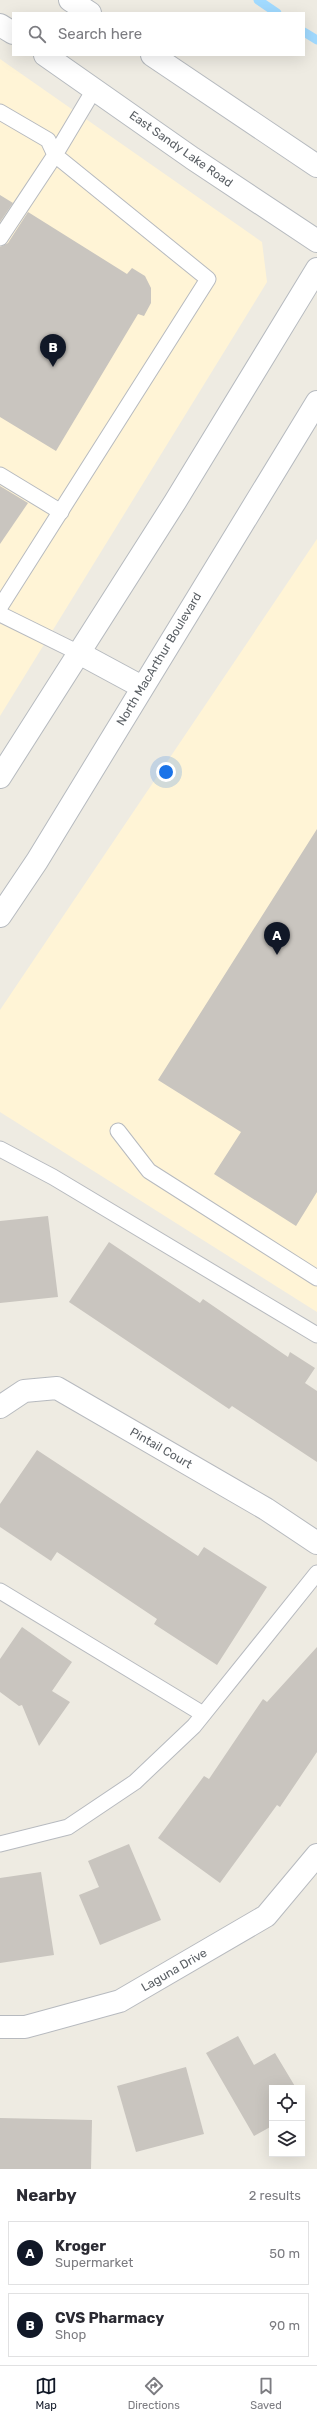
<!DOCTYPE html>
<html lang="en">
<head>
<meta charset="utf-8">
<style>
	:root { --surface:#fff; --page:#f7f7f7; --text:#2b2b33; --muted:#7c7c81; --line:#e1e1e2; --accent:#111827 }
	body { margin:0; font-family:Rubik,sans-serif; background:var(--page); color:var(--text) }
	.controls { position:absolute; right:12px; bottom:12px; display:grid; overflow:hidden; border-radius:0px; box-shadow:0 4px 16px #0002 }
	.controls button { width:36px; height:36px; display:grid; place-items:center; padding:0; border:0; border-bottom:1px solid var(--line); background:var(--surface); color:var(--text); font:20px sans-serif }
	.you { position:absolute; left:166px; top:772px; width:14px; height:14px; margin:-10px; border:3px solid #fff; border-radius:50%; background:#1a73e8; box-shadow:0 0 0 6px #1a73e833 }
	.badge { display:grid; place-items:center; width:26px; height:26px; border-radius:50%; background:var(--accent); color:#fff; font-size:13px; font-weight:700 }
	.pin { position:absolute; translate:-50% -33px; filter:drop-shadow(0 1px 2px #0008) }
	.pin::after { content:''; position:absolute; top:21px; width:14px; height:12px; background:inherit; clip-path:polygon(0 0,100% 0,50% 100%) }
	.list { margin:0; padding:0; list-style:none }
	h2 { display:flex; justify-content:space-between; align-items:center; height:52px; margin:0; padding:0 16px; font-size:17px }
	h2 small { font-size:13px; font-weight:400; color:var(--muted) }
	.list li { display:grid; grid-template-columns:26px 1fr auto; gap:12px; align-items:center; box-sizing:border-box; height:64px; margin:0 8px 8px; padding:0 8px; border:1px solid var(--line); border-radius:0px }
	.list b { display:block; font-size:15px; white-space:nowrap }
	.list p { margin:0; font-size:13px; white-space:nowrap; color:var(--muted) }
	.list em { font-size:13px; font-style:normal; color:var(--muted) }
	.icon { flex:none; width:22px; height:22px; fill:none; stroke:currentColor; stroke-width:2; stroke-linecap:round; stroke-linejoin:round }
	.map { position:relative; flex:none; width:317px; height:2169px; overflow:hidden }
	.search { position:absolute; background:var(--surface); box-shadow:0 4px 16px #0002; left:12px; right:12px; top:12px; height:44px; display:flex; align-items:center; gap:10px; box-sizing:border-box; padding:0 14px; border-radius:0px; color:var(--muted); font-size:15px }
	.sheet { height:196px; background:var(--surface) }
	nav { display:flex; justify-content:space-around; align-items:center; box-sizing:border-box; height:56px; border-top:1px solid var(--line); background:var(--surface); font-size:11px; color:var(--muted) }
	nav a { display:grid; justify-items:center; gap:2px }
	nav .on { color:var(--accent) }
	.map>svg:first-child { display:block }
	.commercial { fill:#fff4d6 }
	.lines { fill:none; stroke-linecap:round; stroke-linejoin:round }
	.stream { stroke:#a1daff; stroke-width:9 }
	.building { fill:#c9c5bf }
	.service-casing { stroke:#b7babf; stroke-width:17 }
	.minor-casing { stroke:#b7babf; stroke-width:24 }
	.secondary-casing { stroke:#b6babf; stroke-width:24 }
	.service { stroke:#fff; stroke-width:15 }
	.minor { stroke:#fff; stroke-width:22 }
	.secondary { stroke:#fff; stroke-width:22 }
	.labels { text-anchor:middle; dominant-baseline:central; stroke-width:3; stroke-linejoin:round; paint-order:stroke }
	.street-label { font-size:12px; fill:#5a5f64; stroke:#fff }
</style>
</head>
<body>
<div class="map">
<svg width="317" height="2169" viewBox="0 0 317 2169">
	<rect width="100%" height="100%" fill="#eeebe2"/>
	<g class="commercial">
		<polygon points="0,59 262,242 267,282 0,716"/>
		<polygon points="317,539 317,1312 0,1112 0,1010"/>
	</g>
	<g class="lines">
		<g class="stream">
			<polyline points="258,0 277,13"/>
			<polyline points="304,32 317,40"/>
		</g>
	</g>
	<g class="building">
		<polygon points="0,195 13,203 0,222"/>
		<polygon points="28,212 127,274 132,268 145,276 151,288 151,303 144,316 138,314 56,451 0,417 0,247 8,243"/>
		<polygon points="0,486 28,503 0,544"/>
		<polygon points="317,829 317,1192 296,1226 214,1174 241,1132 158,1080"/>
		<polygon points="48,1216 58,1297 0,1303 0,1221"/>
		<polygon points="109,1242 200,1303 203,1299 288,1357 290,1352 315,1368 305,1383 317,1391 317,1462 232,1406 229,1409 69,1302"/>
		<polygon points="37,1450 198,1556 204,1547 267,1587 217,1665 154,1624 157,1619 57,1552 51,1561 0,1527 0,1504"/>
		<polygon points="22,1627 72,1662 52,1691 70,1702 39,1746 22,1705 19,1706 0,1692 0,1659"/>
		<polygon points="317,1647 317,1752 280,1807 277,1805 220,1883 158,1838 204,1776 209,1779 263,1699 267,1702"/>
		<polygon points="129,1844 161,1920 100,1945 79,1895 99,1887 88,1861"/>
		<polygon points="41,1872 54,1955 0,1963 0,1878"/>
		<polygon points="238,2036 254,2065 275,2053 296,2088 272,2088 272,2126 254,2136 206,2053"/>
		<polygon points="186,2067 204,2134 136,2152 117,2086"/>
		<polygon points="0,2118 92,2120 91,2169 0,2169"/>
	</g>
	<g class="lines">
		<defs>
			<g id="service">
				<polyline points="0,112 48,140 55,155 0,238"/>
				<polyline points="0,475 61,512"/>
				<polyline points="0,607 208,279 55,155 95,88"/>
				<polyline points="0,614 79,653"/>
				<polyline points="118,1131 149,1171 317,1278"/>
				<polyline points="0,1149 53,1177 317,1335"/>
				<polyline points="0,1591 203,1714"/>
				<polyline points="0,1844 68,1827 135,1782 194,1726 317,1573"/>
			</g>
			<g id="minor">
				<polyline points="0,1407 24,1391 57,1388 266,1509 317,1543"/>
				<polyline points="0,2027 25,2027 120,2001 266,1916 317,1855"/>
			</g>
			<g id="secondary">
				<polyline points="70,0 90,13"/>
				<polyline points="0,25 13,33"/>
				<polyline points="45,55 192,158 317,241"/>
				<polyline points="152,55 317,166"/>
				<polyline points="79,653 142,687"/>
				<polyline points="0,777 175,502 317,269"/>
				<polyline points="0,916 37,861 317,402"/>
			</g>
		</defs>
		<use href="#service" class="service-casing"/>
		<use href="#minor" class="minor-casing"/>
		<use href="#secondary" class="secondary-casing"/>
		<use href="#service" class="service"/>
		<use href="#minor" class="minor"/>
		<use href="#secondary" class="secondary"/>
	</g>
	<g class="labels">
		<g class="street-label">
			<text transform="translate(181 149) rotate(35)">East Sandy Lake Road</text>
			<text transform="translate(159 659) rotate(-59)">North MacArthur Boulevard</text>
			<text transform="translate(161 1448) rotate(30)">Pintail Court</text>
			<text transform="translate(174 1970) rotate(-30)">Laguna Drive</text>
		</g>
	</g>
</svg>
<div class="controls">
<button><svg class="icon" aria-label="locate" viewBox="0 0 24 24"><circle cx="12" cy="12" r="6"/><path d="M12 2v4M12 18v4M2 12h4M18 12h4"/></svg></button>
<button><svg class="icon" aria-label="layers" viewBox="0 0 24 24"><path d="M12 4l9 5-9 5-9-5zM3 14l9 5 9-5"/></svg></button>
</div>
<div class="you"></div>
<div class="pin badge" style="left:277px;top:955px">A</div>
<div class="pin badge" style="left:53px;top:367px">B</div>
<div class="search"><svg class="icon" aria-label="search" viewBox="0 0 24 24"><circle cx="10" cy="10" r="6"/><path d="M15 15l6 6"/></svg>Search here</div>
</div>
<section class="sheet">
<h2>Nearby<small>2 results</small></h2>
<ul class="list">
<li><span class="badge">A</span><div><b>Kroger</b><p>Supermarket</p></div><em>50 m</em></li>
<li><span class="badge">B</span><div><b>CVS Pharmacy</b><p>Shop</p></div><em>90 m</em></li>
</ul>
</section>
<nav>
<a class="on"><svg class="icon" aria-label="map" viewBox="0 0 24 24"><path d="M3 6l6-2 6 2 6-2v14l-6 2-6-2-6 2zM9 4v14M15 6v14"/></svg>Map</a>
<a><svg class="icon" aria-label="directions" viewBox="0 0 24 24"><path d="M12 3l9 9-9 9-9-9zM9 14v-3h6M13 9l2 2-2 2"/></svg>Directions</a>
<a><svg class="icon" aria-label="saved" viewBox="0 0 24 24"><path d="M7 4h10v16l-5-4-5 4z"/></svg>Saved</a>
</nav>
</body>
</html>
